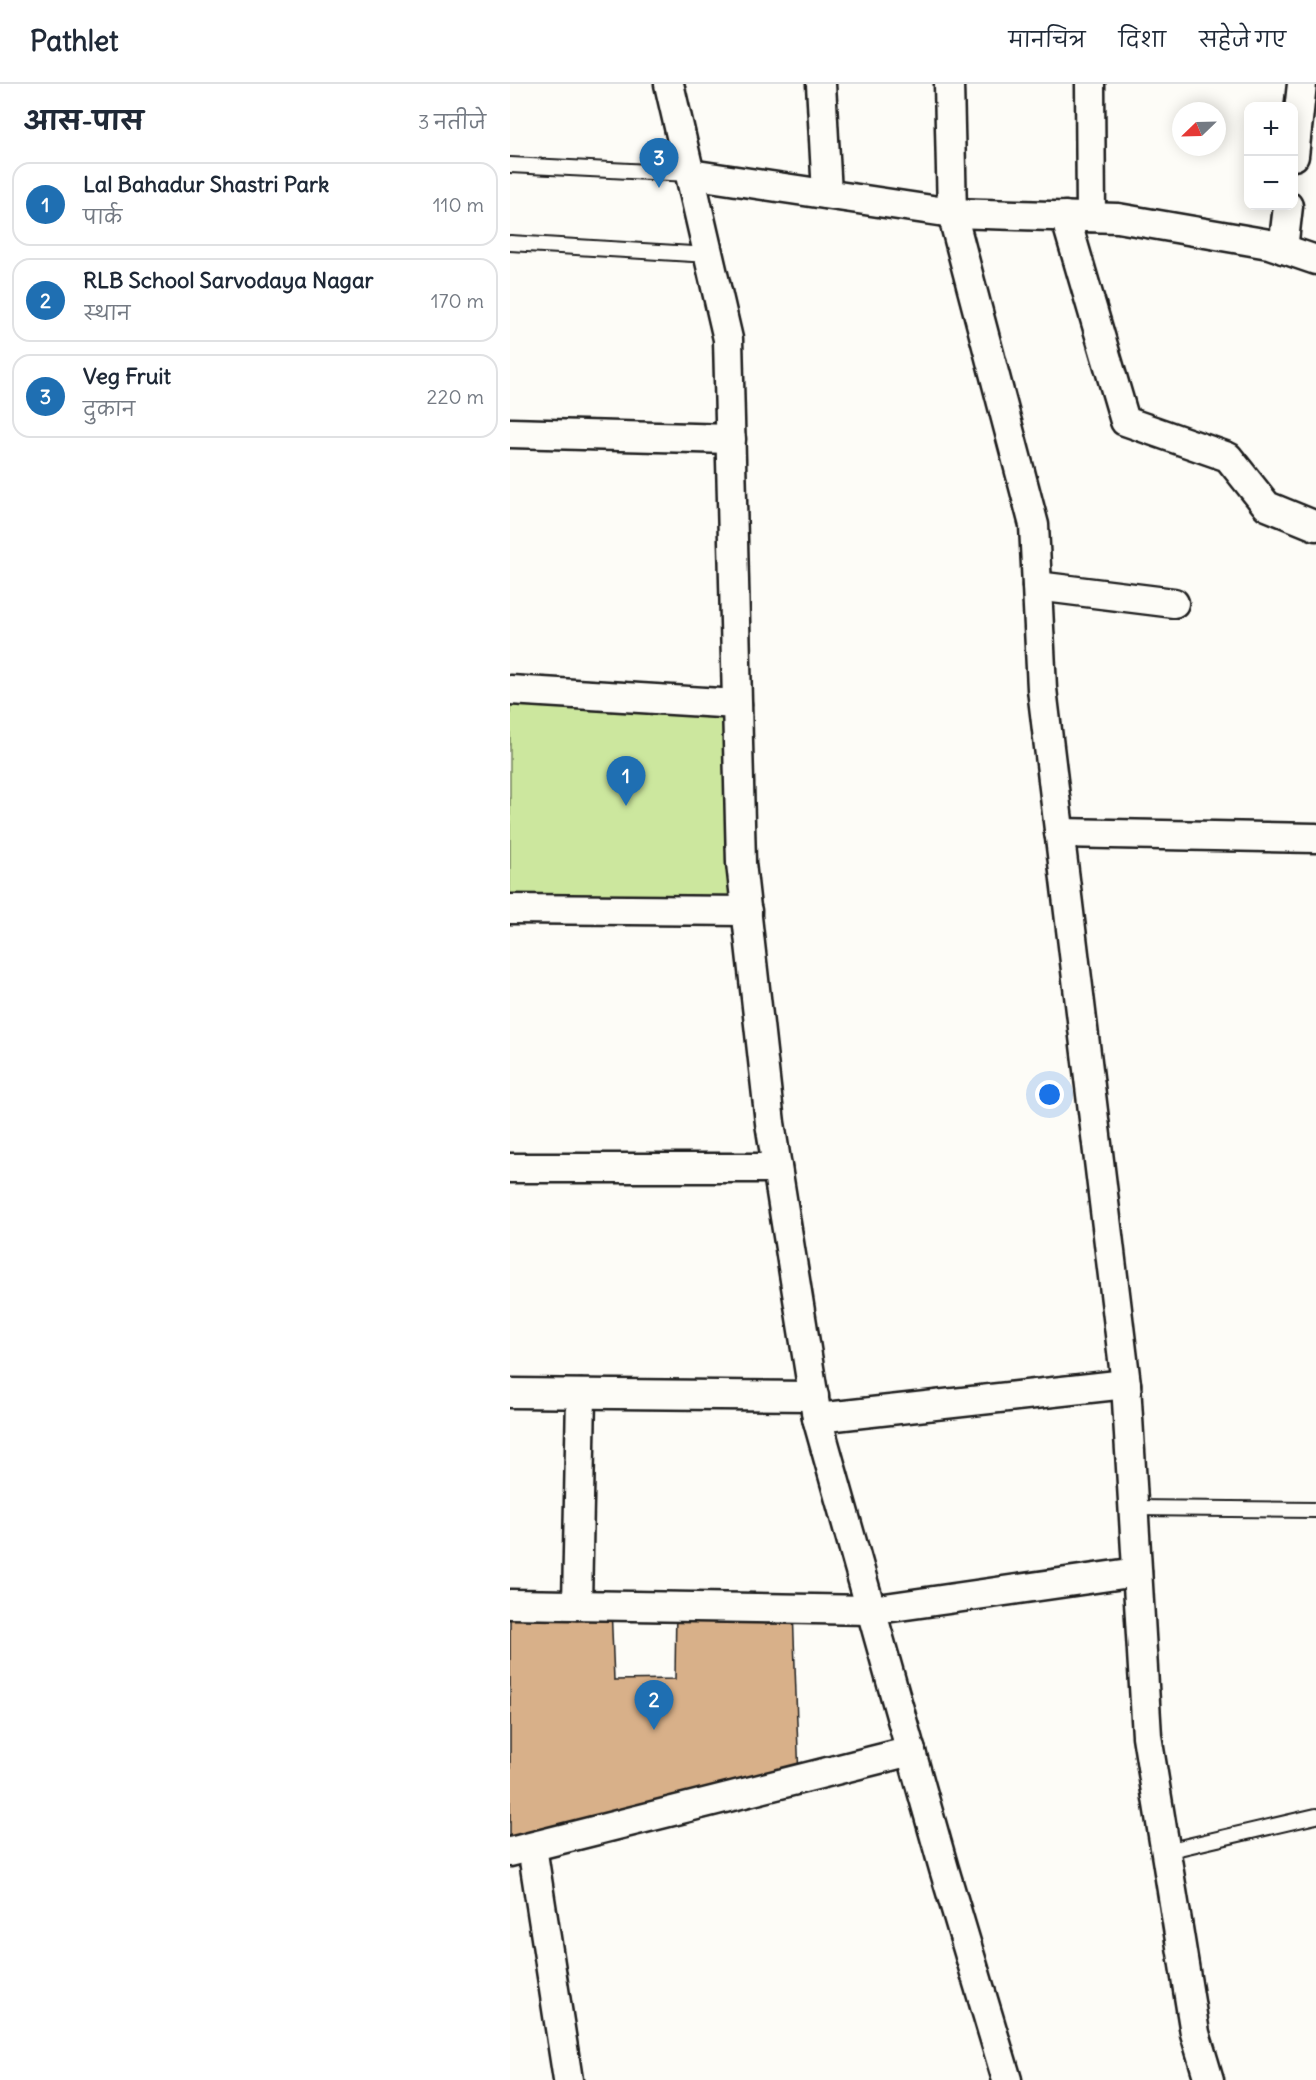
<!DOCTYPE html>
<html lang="hi">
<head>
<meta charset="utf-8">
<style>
	:root { --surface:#fff; --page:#f2f2f3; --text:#1f2937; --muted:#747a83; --line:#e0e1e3; --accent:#1f6fb2 }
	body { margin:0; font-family:Delius,"Playpen Sans Deva",sans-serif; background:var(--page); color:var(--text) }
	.controls { position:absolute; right:18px; top:18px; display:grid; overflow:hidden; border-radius:12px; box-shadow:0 3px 15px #0003 }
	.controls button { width:54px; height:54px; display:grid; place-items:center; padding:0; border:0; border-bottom:2px solid var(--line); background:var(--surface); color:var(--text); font:30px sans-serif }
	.compass { position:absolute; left:662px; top:18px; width:54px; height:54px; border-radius:50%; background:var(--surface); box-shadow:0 3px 15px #0003; rotate:247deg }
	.you { position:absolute; left:540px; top:1011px; width:21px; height:21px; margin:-15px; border:4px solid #fff; border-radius:50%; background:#1a73e8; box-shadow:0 0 0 9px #1a73e833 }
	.badge { display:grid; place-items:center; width:39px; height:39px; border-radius:50%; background:var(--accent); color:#fff; font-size:20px; font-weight:700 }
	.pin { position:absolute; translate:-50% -50px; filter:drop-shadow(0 2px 3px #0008) }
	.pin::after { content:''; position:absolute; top:32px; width:21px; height:18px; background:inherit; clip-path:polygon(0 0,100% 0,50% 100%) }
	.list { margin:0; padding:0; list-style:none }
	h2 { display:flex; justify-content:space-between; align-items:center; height:78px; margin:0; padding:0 24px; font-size:26px }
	h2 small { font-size:20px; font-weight:400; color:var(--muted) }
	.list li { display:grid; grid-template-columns:39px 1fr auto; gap:18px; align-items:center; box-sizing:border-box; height:84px; margin:0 12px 12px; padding:0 12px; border:2px solid var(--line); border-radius:18px }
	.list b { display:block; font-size:22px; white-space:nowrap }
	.list p { margin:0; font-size:20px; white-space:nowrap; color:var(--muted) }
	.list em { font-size:20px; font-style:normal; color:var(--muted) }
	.map { position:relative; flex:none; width:806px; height:1996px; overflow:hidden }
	header { display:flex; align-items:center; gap:36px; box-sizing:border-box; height:84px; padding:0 30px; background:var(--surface); border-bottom:2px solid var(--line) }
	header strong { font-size:28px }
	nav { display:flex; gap:33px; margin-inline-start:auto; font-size:21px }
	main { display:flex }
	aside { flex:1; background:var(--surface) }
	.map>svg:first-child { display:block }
	.green { fill:#cce79e; stroke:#74825d; stroke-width:1.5 }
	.building { fill:#d8b089; stroke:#1c1c1c; stroke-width:1.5 }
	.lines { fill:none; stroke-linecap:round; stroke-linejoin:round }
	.lane-casing { stroke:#1c1c1c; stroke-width:18 }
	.street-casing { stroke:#1c1c1c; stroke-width:33 }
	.lane { stroke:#fdfcf7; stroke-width:14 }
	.street { stroke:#fdfcf7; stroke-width:28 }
</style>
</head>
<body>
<header>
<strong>Pathlet</strong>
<nav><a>मानचित्र</a><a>दिशा</a><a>सहेजे गए</a></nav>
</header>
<main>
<aside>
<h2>आस-पास<small>3 नतीजे</small></h2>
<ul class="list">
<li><span class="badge">1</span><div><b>Lal Bahadur Shastri Park</b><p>पार्क</p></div><em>110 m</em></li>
<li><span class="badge">2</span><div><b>RLB School Sarvodaya Nagar</b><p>स्थान</p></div><em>170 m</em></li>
<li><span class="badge">3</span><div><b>Veg Fruit</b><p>दुकान</p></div><em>220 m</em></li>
</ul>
</aside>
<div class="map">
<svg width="806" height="1996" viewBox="0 0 806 1996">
	<rect width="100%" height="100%" fill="#fdfcf7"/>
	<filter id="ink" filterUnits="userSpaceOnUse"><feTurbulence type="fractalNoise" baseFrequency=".0167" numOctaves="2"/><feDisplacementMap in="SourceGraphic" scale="12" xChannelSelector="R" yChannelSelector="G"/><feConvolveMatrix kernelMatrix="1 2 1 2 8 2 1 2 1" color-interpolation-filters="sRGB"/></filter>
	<g filter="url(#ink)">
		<polygon class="green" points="0,606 227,620 237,827 0,825"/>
		<polygon class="building" points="0,1520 101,1522 104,1596 165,1595 166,1523 283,1525 289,1696 0,1768"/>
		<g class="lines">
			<defs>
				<g id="lane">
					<polyline points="0,81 180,90"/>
					<polyline points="0,159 199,171"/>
					<polyline points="623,1424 806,1426"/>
					<polyline points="656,1767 806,1732"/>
				</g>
				<g id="street">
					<polyline points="159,0 218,255 231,779 260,1039 307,1334 434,1785 497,1996"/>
					<polyline points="311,0 317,110"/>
					<polyline points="439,0 442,129 524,441 532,605 616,1300 637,1652 685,1949 699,1996"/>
					<polyline points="580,0 581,133"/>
					<polyline points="784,72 792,0"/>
					<polyline points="180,90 442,129 608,134 759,160 806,176"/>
					<polyline points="555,132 615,337 718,373 757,422 806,442"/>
					<polyline points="773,165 778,122"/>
					<polyline points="0,349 221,355"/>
					<polyline points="527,502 664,519"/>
					<polyline points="0,606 227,620"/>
					<polyline points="549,749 806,754"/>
					<polyline points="0,825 237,827"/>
					<polyline points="0,1084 267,1084"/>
					<polyline points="0,1309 304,1312"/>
					<polyline points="307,1334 616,1300"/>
					<polyline points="0,1520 361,1526 627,1488"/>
					<polyline points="67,1521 71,1310"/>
					<polyline points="22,1763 58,1996"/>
					<polyline points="0,1768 401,1667"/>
				</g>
			</defs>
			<use href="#lane" class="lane-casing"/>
			<use href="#street" class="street-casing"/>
			<use href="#lane" class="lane"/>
			<use href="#street" class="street"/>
		</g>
	</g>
</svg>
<div class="controls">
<button>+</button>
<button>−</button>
</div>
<svg class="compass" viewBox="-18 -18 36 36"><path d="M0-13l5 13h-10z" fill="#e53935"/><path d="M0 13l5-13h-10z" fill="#747a83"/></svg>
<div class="you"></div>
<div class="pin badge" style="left:116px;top:722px">1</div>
<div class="pin badge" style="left:144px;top:1646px">2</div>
<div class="pin badge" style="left:149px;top:104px">3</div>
</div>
</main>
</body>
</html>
